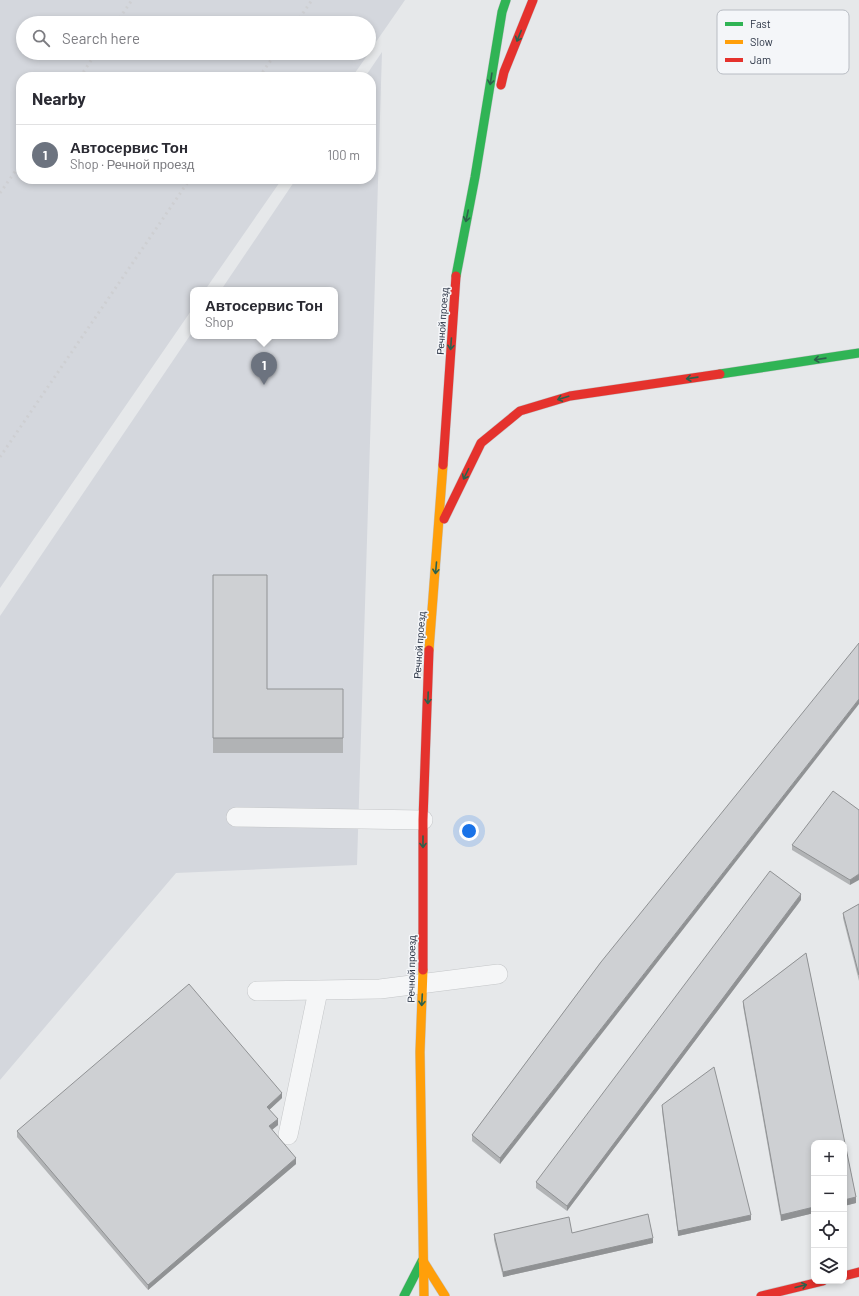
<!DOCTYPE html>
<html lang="en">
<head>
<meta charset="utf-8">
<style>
	:root { --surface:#fff; --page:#f7f7f7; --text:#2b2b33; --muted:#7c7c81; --line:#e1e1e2; --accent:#6c737f }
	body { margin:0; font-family:Barlow,sans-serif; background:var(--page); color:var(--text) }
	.controls { position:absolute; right:12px; bottom:12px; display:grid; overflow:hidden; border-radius:8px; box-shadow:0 2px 6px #0003 }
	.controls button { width:36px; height:36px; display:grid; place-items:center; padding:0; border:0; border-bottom:1px solid var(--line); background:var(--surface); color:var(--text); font:20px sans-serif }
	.you { position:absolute; left:469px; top:831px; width:14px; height:14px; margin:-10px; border:3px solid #fff; border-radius:50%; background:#1a73e8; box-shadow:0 0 0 6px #1a73e833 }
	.badge { display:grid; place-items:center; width:26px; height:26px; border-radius:50%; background:var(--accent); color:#fff; font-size:13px; font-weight:700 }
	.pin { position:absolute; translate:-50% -33px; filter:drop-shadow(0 1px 2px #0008) }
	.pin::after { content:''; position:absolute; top:21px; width:14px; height:12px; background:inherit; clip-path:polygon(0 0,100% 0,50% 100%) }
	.popup { position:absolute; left:190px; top:287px; width:148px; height:52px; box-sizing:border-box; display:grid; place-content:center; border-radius:8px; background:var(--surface); filter:drop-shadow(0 1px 3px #0005); font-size:13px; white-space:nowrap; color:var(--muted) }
	.popup b { font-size:15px; color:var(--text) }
	.popup::after { content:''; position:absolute; left:50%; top:100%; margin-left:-8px; border:8px solid transparent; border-top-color:var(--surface) }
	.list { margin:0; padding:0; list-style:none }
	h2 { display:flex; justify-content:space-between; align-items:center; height:52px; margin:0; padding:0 16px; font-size:17px }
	h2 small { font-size:13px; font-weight:400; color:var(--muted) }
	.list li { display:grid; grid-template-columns:26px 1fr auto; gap:12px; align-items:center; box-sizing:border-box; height:60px; padding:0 16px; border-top:1px solid var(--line) }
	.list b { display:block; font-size:15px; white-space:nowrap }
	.list p { margin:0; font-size:13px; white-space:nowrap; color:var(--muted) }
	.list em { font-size:13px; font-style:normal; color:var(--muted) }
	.icon { flex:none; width:22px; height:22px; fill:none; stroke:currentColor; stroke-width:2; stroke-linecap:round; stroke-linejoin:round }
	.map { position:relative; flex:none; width:859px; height:1296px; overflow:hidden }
	.search { position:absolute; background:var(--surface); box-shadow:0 2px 6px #0003; left:16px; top:16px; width:360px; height:44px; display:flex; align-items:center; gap:10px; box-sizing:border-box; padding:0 14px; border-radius:22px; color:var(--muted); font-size:15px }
	.panel { position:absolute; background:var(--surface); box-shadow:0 2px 6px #0003; left:16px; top:72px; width:360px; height:112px; border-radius:16px }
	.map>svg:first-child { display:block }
	.built { fill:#d4d7dd }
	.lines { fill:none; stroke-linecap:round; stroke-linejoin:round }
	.lane-casing { stroke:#c4c6c8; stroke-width:20 }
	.fast-casing { stroke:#c4c6c8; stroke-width:10 }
	.slow-casing { stroke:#c4c6c8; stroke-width:10 }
	.jam-casing { stroke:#c4c6c8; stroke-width:10 }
	.lane { stroke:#f5f6f7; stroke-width:19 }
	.fast { stroke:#30b455; stroke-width:9 }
	.slow { stroke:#ff9f0a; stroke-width:9 }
	.jam { stroke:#e5322d; stroke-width:9 }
	.rail { stroke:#cecfd2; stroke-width:3; stroke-dasharray:2 4; stroke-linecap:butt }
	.wall { fill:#b1b3b5 }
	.shaded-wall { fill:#909294 }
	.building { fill:#ced0d3; stroke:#909294 }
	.oneway { stroke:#2d614b }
	.labels { text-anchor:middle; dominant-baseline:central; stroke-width:3; stroke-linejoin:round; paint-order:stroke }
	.street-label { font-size:10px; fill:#2b3445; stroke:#f4f6f9 }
	.key { fill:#f4f6f9; stroke:#b8bcc3; stroke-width:1 }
	.key-label { font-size:11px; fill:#2b3445 }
</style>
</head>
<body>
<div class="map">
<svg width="859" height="1296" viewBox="0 0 859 1296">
	<rect width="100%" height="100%" fill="#e6e8ea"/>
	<g class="built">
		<polygon points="0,0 405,0 369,52 369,23 23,23 23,53 369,53 352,77 21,77 21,179 282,179 205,290 193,290 193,308 0,588"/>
		<polygon points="382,52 357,865 176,873 0,1080 0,616 193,331 193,336 335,336 335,290 221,290 296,179 371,179 371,77 365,77"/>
	</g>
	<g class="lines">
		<defs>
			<g id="lane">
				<polyline points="236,817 423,820"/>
				<polyline points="257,991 380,989 498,974"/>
				<polyline points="288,1135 318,991"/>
			</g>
			<g id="fast">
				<polyline points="456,276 475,177 502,12 506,0"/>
				<polyline points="720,374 859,353"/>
				<polyline points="404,1296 422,1261"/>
			</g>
			<g id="slow">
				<polyline points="429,650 443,465"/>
				<polyline points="423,970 420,1052 424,1296"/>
				<polyline points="423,1261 445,1296"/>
			</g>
			<g id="jam">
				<polyline points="501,85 504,72 533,0"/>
				<polyline points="443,465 456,276"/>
				<polyline points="444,519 481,443 520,411 570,396 720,374"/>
				<polyline points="423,970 423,820 429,650"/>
				<polyline points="844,1276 859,1272"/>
				<polyline points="761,1296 823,1281"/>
			</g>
		</defs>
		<use href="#lane" class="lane-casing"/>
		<use href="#fast" class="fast-casing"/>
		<use href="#slow" class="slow-casing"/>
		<use href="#jam" class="jam-casing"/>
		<use href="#lane" class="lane"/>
		<use href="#fast" class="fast"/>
		<use href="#slow" class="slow"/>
		<use href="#jam" class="jam"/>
		<g class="rail">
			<polyline points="116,23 132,0"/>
			<polyline points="296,23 312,0"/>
			<polyline points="80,77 96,53"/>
			<polyline points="259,77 276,53"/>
			<polyline points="0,193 21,163"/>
			<polyline points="0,457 190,179"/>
		</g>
	</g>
	<g class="wall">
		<polygon points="213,575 267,689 343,689 343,753 213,753"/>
		<polygon points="859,810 850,885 792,850 792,845"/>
		<polygon points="801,900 567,1211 536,1188 536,1182"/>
		<polygon points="859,904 859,981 843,918 843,913"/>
		<polygon points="806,953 856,1197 856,1203 844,1206 844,1143 814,1143 814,1213 781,1221 743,1006 743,1001"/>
		<polygon points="601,962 500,1164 472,1141 472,1135"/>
		<polygon points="282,1098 269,1110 278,1125 272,1130 296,1164 148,1290 17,1137 17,1131"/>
		<polygon points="662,1105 751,1220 678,1236 662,1111"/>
		<polygon points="494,1234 653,1243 503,1277 494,1240"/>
	</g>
	<g class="shaded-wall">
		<polygon points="859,699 859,704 500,1164 500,1158"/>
		<polygon points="859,874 859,880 850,885 850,880"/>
		<polygon points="801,894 801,900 567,1211 567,1206"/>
		<polygon points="282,1093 282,1098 267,1112 267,1107"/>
		<polygon points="278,1119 278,1125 269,1132 269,1126"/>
		<polygon points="296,1158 296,1164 148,1290 148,1285"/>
		<polygon points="856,1197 856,1203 844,1206 844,1200"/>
		<polygon points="814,1207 814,1213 781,1221 781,1215"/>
		<polygon points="751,1215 751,1220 678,1236 678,1231"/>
		<polygon points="653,1238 653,1243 503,1277 503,1272"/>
	</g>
	<g class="building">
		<polygon points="213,575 267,575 267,689 343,689 343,738 213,738"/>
		<polygon points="859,643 859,699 500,1158 472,1135 601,962"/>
		<polygon points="833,791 859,810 859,874 850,880 792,845"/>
		<polygon points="770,871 801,894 567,1206 536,1182"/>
		<polygon points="859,904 859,975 843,913"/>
		<polygon points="806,953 856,1197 844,1200 844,1143 814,1143 814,1207 781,1215 743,1001"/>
		<polygon points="189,984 282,1093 267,1107 278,1119 269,1126 296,1158 148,1285 17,1131"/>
		<polygon points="714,1067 751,1215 678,1231 662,1105"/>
		<polygon points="648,1214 653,1238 503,1272 494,1234 569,1217 572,1233"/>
	</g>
	<defs><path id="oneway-shaft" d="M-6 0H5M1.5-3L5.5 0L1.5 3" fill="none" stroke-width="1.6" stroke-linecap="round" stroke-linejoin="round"/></defs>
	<g class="oneway">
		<use href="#oneway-shaft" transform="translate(519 36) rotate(112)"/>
		<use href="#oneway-shaft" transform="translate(491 79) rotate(99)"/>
		<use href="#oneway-shaft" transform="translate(467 216) rotate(102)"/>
		<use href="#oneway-shaft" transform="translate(451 344) rotate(94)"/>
		<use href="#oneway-shaft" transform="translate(820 359) rotate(172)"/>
		<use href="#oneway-shaft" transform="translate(692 378) rotate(172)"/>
		<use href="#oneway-shaft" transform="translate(563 398) rotate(163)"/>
		<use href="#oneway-shaft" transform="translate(466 474) rotate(116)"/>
		<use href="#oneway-shaft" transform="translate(436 568) rotate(95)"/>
		<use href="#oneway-shaft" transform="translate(428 698) rotate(92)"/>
		<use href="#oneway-shaft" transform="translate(423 842) rotate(90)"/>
		<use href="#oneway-shaft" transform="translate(422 1000) rotate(93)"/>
		<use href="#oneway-shaft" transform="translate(801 1286) rotate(-14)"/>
	</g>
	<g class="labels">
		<g class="street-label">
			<text transform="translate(442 321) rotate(-86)">Речной проезд</text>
			<text transform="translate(419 645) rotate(-86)">Речной проезд</text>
			<text transform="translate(411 969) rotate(-89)">Речной проезд</text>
		</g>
	</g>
	<rect x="717" y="10" width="132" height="64" rx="6" class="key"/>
	<rect x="725" y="22" width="18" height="4" fill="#30b455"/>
	<rect x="725" y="40" width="18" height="4" fill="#ff9f0a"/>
	<rect x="725" y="58" width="18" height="4" fill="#e5322d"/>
	<g class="key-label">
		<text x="750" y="28">Fast</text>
		<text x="750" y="46">Slow</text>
		<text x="750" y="64">Jam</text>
	</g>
</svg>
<div class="controls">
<button>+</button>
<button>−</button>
<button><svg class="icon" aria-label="locate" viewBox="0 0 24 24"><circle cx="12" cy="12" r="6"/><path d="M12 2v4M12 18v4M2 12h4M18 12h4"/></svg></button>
<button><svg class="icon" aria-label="layers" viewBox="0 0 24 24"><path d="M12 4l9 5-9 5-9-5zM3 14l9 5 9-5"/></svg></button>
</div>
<div class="you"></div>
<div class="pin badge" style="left:264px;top:385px">1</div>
<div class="popup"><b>Автосервис Тон</b>Shop</div>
<div class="search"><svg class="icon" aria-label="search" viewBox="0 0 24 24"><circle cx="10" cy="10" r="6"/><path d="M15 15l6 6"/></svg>Search here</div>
<section class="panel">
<h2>Nearby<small></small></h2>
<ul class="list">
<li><span class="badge">1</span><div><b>Автосервис Тон</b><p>Shop · Речной проезд</p></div><em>100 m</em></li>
</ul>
</section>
</div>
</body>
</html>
